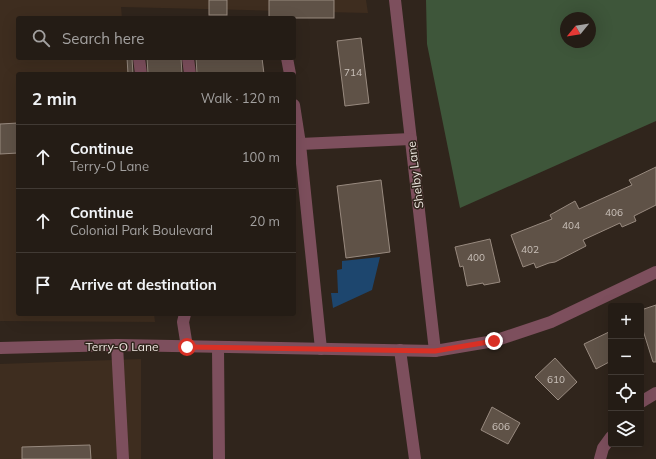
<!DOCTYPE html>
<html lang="en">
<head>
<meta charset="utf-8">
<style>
	:root { --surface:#241c15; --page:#302922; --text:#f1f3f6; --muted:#a3a1a0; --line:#413a34 }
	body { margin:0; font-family:Mulish,sans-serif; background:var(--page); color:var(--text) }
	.controls { position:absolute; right:12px; bottom:12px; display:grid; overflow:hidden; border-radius:4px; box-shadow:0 4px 16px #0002 }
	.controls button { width:36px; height:36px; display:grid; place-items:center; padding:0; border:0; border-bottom:1px solid var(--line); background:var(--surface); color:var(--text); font:20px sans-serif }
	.compass { position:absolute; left:560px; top:12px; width:36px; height:36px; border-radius:50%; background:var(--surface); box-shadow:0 4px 16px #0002; rotate:240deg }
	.stop { position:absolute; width:12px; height:12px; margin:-9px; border:3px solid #d93025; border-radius:50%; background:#fff }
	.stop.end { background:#d93025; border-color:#fff; box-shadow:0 1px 4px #0008 }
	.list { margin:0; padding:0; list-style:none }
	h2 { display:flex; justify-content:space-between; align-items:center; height:52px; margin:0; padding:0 16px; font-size:17px }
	h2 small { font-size:13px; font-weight:400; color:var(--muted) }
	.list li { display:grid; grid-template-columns:26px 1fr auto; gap:12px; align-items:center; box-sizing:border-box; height:64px; padding:0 16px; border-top:1px solid var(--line) }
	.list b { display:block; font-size:15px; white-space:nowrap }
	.list p { margin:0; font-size:13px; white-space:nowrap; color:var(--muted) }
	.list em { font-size:13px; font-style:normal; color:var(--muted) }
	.icon { flex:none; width:22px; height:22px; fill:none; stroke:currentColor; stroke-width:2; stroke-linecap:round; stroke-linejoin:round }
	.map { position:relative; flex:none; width:656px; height:459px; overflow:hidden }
	.search { position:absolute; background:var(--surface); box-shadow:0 4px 16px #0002; left:16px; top:16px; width:280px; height:44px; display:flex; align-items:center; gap:10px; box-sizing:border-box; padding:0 14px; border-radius:4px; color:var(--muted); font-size:15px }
	.panel { position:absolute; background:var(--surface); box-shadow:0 4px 16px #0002; left:16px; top:72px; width:280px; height:244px; border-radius:4px }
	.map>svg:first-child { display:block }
	.built { fill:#3e2d1f }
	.green { fill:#3e563a; fill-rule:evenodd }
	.water { fill:#1d466e }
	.building { fill:#5f5247; stroke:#988a7f }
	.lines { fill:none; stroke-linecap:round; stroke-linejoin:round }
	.minor { stroke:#7d4f5d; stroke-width:12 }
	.route { stroke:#d93025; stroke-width:5 }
	.labels { text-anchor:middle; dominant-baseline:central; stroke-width:3; stroke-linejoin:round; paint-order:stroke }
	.number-label { font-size:10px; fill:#cac1ba }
	.street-label { font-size:12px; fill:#eee6e0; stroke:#30251c }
</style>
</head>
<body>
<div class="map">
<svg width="656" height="459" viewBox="0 0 656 459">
	<rect width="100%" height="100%" fill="#30251c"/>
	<g class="built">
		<polygon points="0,0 366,0 368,13 121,7 122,18 18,18 18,58 126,58 128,74 18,74 18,314 154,314 155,322 0,321"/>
		<polygon points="141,359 141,459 0,459 0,364"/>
	</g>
	<path class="green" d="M 426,0 L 656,0 L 656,121 L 460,208 L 427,44 ZM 566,18 L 590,18 L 590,42 L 566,42 Z"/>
	<polygon class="water" points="380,257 372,290 333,308 331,293 338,293 337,270 342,269 342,261"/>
	<g class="building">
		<rect x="209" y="0" width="18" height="15"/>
		<rect x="269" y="0" width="65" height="18"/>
		<polygon points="361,38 369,103 345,106 337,41"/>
		<polygon points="127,58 132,58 133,74 128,74"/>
		<polygon points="147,58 181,58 182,74 148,74"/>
		<polygon points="196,58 262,58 264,74 197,74"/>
		<polygon points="18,123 18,153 0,154 0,124"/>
		<polygon points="656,167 656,205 634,216 636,221 622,227 620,223 583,240 586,246 555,262 549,263 536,268 534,263 523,267 511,235 552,219 550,215 575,201 579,209 632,185 629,180"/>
		<polygon points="381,180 390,252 346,258 337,186"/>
		<polygon points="490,239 500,282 484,285 483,283 467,286 463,266 460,267 455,247"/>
		<polygon points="656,305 656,362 653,362 641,324 641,310"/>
		<polygon points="611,331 611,361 596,369 584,344"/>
		<polygon points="555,358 577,382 558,400 535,377"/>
		<polygon points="492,407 520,423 508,444 481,430"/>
		<polygon points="90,445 91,459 22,459 22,447"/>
	</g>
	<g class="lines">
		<g class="minor">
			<polyline points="395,0 435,351"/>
			<polyline points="139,58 141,74"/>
			<polyline points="188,58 190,74"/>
			<polyline points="287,58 290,74"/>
			<polyline points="294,105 300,144"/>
			<polyline points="185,314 183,322 187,347"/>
			<polyline points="117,345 123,459"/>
			<polyline points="0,348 117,345 435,351 494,341 551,322 656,272"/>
			<polyline points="218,348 219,459"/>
			<polyline points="321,349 300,144 411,139"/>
			<polyline points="400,350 415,459"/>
			<polyline points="641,402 656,393"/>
			<polyline points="600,459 603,448 611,437"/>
		</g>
	</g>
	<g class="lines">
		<polyline class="route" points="187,347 435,351 494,341"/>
	</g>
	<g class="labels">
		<g class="number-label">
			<text x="353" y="72">714</text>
			<text x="614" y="212">406</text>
			<text x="571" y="225">404</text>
			<text x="530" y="249">402</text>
			<text x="476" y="257">400</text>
			<text x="556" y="379">610</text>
			<text x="501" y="426">606</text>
		</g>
		<g class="street-label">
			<text transform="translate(415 175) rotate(-97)">Shelby Lane</text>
			<text x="122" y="346">Terry-O Lane</text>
		</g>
	</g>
</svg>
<div class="controls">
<button>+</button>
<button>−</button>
<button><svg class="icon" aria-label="locate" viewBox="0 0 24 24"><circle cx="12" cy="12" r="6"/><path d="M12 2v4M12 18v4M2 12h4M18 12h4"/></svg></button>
<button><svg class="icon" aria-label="layers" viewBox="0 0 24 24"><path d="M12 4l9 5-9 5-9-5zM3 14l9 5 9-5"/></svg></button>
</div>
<svg class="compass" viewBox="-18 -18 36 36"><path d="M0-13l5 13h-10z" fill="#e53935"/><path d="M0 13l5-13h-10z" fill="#a3a1a0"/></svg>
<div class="stop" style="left:187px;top:347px"></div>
<div class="stop end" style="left:494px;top:341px"></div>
<div class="search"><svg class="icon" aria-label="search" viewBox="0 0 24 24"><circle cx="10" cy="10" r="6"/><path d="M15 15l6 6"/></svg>Search here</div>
<section class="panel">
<h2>2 min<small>Walk · 120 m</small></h2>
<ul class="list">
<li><svg class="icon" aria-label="ahead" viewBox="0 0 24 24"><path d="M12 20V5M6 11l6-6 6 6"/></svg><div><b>Continue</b><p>Terry-O Lane</p></div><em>100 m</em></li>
<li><svg class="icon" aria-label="ahead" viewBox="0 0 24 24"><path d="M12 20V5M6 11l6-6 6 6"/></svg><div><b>Continue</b><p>Colonial Park Boulevard</p></div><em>20 m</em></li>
<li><svg class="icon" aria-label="arrive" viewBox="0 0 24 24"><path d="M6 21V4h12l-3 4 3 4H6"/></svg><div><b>Arrive at destination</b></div></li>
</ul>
</section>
</div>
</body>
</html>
